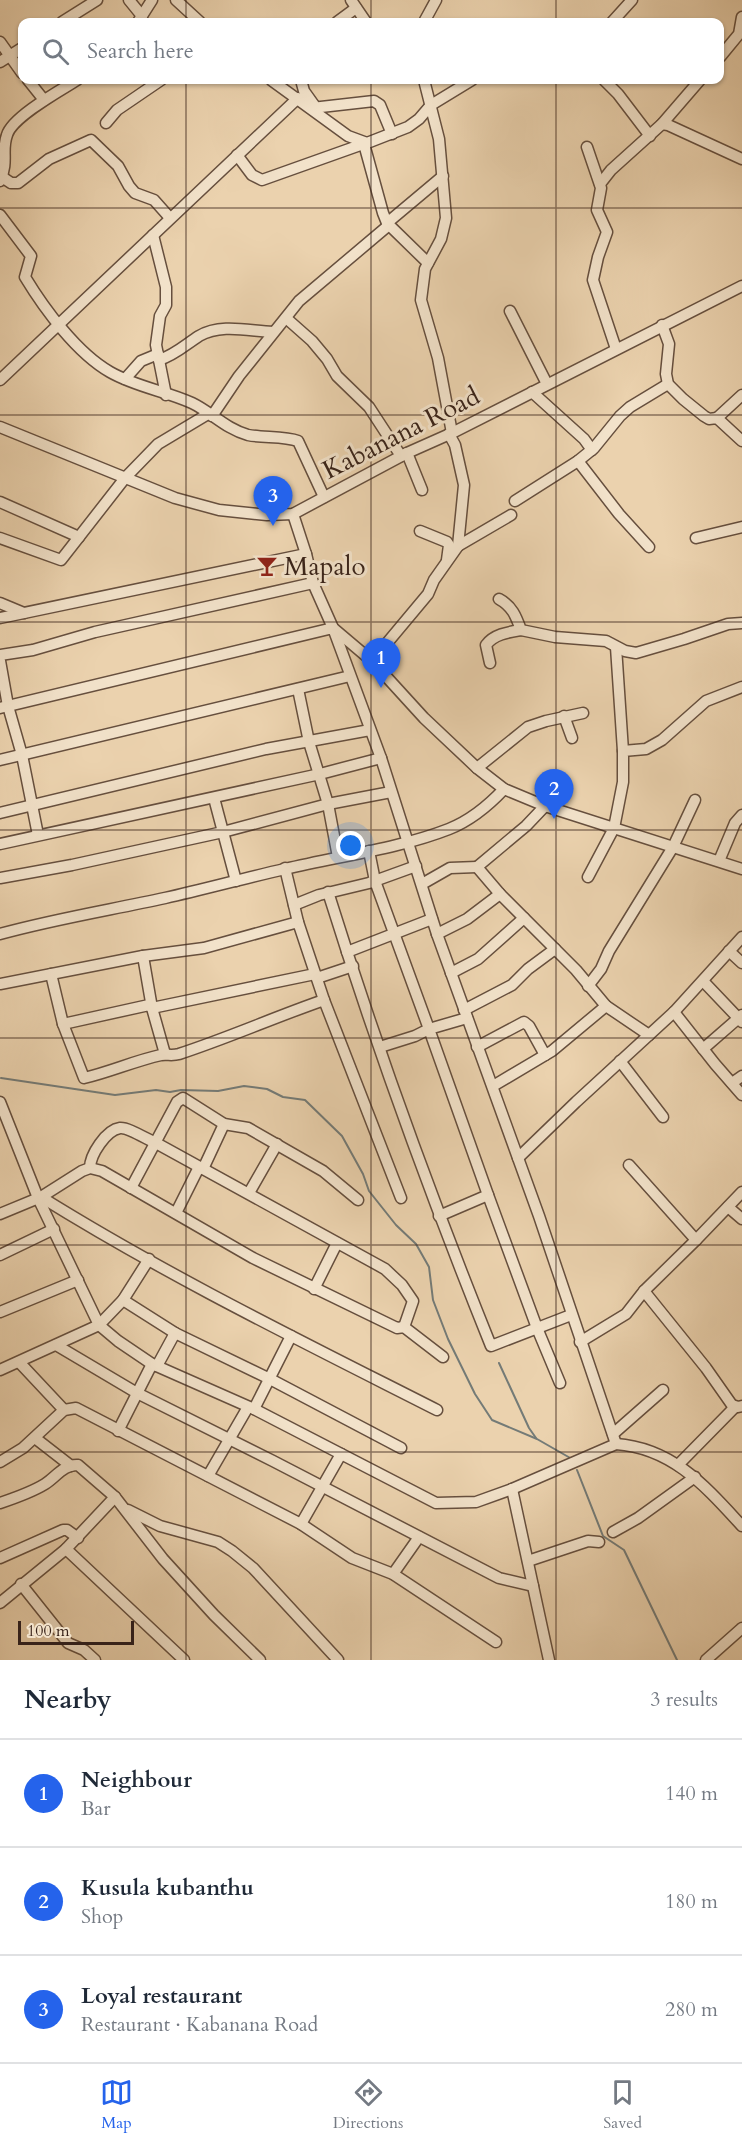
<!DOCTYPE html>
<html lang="en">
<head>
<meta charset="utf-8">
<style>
	:root { --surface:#fff; --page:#f6f6f7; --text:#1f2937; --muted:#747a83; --line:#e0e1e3; --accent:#2563eb }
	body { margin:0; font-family:Cardo,serif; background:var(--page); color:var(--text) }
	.scale { position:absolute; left:18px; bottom:15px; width:116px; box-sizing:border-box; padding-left:6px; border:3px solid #392319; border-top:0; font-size:16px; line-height:21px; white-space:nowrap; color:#392319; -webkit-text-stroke:4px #f2e2ca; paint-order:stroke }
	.you { position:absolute; left:351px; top:846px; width:21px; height:21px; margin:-15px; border:4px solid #fff; border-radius:50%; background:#1a73e8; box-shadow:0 0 0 9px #1a73e833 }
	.badge { display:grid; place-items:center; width:39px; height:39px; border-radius:50%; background:var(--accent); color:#fff; font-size:20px; font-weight:700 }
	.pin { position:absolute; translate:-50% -50px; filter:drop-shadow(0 2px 3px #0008) }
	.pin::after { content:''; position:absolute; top:32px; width:21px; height:18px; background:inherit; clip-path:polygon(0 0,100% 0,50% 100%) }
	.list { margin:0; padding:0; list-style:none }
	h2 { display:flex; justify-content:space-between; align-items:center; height:78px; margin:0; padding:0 24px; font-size:26px }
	h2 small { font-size:20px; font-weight:400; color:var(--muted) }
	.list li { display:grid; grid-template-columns:39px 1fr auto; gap:18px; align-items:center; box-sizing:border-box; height:108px; padding:0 24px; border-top:2px solid var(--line) }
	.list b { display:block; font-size:22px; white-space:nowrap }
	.list p { margin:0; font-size:20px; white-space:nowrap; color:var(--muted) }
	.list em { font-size:20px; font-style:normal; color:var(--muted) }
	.icon { flex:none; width:33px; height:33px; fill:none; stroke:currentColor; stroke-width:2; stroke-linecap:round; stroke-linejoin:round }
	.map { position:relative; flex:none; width:742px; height:1660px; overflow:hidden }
	.search { position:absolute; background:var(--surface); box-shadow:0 2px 4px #0004; left:18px; right:18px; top:18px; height:66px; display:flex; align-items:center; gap:15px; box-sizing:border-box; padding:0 21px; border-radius:12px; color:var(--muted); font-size:22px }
	.sheet { height:402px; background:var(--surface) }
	nav { display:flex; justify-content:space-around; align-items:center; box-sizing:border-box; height:84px; border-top:2px solid var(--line); background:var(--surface); font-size:16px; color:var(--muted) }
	nav a { display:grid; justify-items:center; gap:3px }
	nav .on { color:var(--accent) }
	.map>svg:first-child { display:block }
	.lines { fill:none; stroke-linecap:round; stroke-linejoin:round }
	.stream { stroke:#747b77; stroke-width:2 }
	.minor-casing { stroke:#664f3e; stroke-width:13 }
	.minor { stroke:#f2e2ca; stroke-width:10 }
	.grid { fill:none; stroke:#392319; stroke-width:1.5; stroke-opacity:0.55 }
	.labels { text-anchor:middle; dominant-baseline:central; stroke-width:6; stroke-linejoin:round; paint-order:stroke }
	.street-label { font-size:26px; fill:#392319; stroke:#f2e2ca }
	.poi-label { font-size:26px; fill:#392319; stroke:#f2e2ca; text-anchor:start }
</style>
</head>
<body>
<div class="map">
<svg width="742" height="1660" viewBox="0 0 742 1660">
	<rect width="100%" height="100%" fill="#ebd2ae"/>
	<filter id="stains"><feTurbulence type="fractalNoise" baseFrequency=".00333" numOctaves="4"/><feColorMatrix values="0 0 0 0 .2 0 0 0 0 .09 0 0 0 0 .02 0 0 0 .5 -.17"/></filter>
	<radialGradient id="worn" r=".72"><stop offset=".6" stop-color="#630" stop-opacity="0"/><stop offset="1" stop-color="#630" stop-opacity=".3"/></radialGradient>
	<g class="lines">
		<g class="stream">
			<polyline points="1,1078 115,1095 156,1090 170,1092 181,1090 218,1091 244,1086 267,1089 283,1097 305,1100 342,1136 363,1174 369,1191 396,1225 416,1244 429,1267 433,1300 448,1339 475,1394 492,1420 537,1439 572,1459"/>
			<polyline points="499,1363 529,1428 536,1438"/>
			<polyline points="577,1470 603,1536 624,1550 677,1660"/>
		</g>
		<defs>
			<g id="minor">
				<polyline points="129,0 142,16"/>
				<polyline points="176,0 200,22"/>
				<polyline points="351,0 366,22"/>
				<polyline points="62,22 97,0"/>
				<polyline points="138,22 152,0"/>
				<polyline points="337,22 356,8"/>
				<polyline points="424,22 436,0"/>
				<polyline points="612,22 632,0"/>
				<polyline points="0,42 22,73"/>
				<polyline points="720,57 739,34 742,17"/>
				<polyline points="0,62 22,48"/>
				<polyline points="28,80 44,100"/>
				<polyline points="271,80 348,136 367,143 408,127 419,119 431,105 472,80"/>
				<polyline points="301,80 304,91 314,105"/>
				<polyline points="424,80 439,139 446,218 441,239 425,269 421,300 438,358 452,433"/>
				<polyline points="604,80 618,94 650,136"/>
				<polyline points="312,108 374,101 380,105 392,134"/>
				<polyline points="106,123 117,110 161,80"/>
				<polyline points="662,124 668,125 742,159"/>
				<polyline points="364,144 383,213 387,223 428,263"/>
				<polyline points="587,147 601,188 597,210 607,232 598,257 593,280 616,349"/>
				<polyline points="237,155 252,175 262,180 366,143"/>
				<polyline points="2,177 11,183 18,183 49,159 91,140 118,166 129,186 135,193 154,200 170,218"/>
				<path d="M 0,181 C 9,161 1,151 7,135 C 12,117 61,90 77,80"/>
				<polyline points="600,184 611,170 662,124 700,80"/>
				<path d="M 0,215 L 31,256 L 25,277 C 45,310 77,353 110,372 C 136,387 166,391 192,403 C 211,412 226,429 248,435 C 263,438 285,436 298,441 L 324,497"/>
				<polyline points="387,223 443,176"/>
				<polyline points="153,235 166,287 166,305 160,316 156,345 166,395"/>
				<polyline points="510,311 547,384"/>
				<polyline points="286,318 312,341 327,359 337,376 369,407 401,456"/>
				<polyline points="662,325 669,344 666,374 668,384 683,399 704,416 709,419 717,418 742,441"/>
				<path d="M 159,360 C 175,355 185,345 199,336 C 221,323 249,331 273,332"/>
				<polyline points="125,379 141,361 158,354"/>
				<polyline points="0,380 298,98"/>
				<polyline points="532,392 584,439 592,450"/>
				<polyline points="212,416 239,376 299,301 389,225"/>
				<polyline points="717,418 742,395"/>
				<polyline points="0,427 175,498 219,510 267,515 293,514 407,453 452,433 742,286"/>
				<polyline points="407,453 422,490"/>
				<polyline points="578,461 619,514 649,547"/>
				<polyline points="515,501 578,461 594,448 620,416 630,407 668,384"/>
				<polyline points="0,502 79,537"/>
				<polyline points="293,514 306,554 313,583 333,628 372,661 424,718 477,768 504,789 545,806 742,869"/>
				<polyline points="420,531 447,542 449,545 447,560"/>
				<polyline points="0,538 61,560 125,478 158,444 208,414"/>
				<polyline points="696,538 742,527"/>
				<polyline points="458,546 511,515"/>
				<path d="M 499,599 C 512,606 516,616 521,630 L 555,637 L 606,641 L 625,651 L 636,653 L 684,639 L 728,624 L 742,623"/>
				<polyline points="0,603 24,613"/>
				<polyline points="0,618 306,554"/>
				<polyline points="616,647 623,751"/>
				<polyline points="0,655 33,650 95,632 313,583"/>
				<polyline points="0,661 8,706 22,755 38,835"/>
				<polyline points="372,661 428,594 434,580 458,546 464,485 455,445 449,434"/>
				<path d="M 490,663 L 486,645 C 494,634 509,632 521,630"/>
				<polyline points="298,689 309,742 328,804 338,857"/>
				<polyline points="0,708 333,628 381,758 437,934 539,1216 616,1444 512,1489 476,1502 436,1503 254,1409 152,1364 118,1341 99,1325 38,1198 0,1102"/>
				<polyline points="564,716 572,738"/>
				<polyline points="0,760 350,676"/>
				<polyline points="477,768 528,727 546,721 583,713"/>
				<polyline points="214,798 236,881"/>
				<polyline points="0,813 266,749 370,730"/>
				<polyline points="0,844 320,774 381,758"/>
				<polyline points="369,851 375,881 429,1029 415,1036 380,1047"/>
				<polyline points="719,861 735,823 742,815"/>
				<polyline points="285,868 298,922"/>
				<polyline points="588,877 614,828 623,782 623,751 646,749 662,740 706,701 742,687"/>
				<polyline points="0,878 72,865 223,832 328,804 391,792"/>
				<polyline points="422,884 450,868 477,867"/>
				<path d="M 328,892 C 376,1046 431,1197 491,1346 L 571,1315"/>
				<polyline points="294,905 319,895 369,883 416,866"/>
				<path d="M 0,934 C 54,919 110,910 165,898 C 205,889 245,878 285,869 C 338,856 398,849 449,829 C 469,821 489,805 504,789"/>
				<polyline points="437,934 467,919 500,894"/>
				<polyline points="729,951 742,963"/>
				<polyline points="347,952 432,919"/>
				<polyline points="143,956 152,1008 165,1054"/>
				<polyline points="451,973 478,959 524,918"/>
				<polyline points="51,974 63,1024"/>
				<path d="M 315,974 L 152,1008 L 149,1005 L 63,1024 L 84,1078 C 110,1072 134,1061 161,1055 C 167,1054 172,1056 179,1054 C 228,1038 275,1017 324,1000"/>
				<polyline points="317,978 353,966"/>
				<polyline points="703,981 742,1022"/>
				<polyline points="0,984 143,956 204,948 298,922 324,1000 401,1198"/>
				<polyline points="588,986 601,969 609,951 673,847 695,800"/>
				<polyline points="606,1006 649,1035"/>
				<polyline points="464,1010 512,985 528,969 555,949"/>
				<polyline points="674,1012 715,1064 742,1095"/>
				<polyline points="477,1047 524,1022 529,1026 545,1055"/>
				<polyline points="703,1049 742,1015"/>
				<polyline points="620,1061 663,1117"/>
				<polyline points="732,1083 742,1076"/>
				<polyline points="493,1086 552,1051 606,1006 576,970 500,894 477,867 526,826 545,806"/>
				<polyline points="518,1158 576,1102 674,1012 742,937"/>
				<polyline points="629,1165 696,1240"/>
				<path d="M 90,1168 C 90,1155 106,1130 120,1128 C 128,1127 148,1140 156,1143 L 385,1269 L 402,1285 L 413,1301 L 404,1327"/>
				<polyline points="203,1169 224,1124"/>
				<polyline points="131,1188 177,1102 183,1098 224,1124 248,1128 323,1171 358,1200"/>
				<polyline points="249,1193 277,1144"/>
				<polyline points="488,1195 537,1328 560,1383"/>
				<path d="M 41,1197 C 168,1276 303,1342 437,1410"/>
				<polyline points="728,1207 742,1219"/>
				<polyline points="176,1213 199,1167"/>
				<polyline points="0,1214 41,1197 82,1171 90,1168 102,1171 253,1258 397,1328 404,1327 443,1357"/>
				<polyline points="439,1216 488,1195 429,1029 467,1018"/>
				<polyline points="0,1255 54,1229"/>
				<polyline points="314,1289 337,1243"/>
				<polyline points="644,1291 706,1368 732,1405 738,1407 742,1406"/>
				<polyline points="123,1300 175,1333"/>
				<polyline points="0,1312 78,1280"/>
				<polyline points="580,1342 626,1314 644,1291 696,1240 742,1192"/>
				<polyline points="56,1345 137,1393 273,1461 499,1578 533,1586"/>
				<polyline points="19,1362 64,1410"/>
				<polyline points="157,1366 175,1333 270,1379 401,1448"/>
				<polyline points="0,1370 99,1325 123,1300 149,1259"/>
				<polyline points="254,1409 291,1336"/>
				<polyline points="118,1431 152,1364"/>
				<polyline points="613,1434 663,1390"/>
				<polyline points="35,1438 71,1466"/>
				<path d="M 616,1444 C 673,1448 706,1487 742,1526"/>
				<polyline points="0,1462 23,1448 64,1410 76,1408 301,1524 352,1558 393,1574 496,1642"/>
				<polyline points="678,1465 735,1407"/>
				<polyline points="208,1476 248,1407"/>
				<polyline points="512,1489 549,1660"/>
				<path d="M 0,1503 C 15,1498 32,1492 45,1484 C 56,1477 64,1464 78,1465 L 115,1497 L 163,1559 L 214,1615 L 260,1660"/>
				<polyline points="128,1510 160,1526 218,1542 232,1551 253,1568 338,1660"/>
				<polyline points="301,1524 341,1454"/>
				<polyline points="613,1532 638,1518 695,1477"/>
				<polyline points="66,1549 184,1660"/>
				<polyline points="0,1558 63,1530 67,1530 78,1538"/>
				<polyline points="528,1561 588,1541 599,1542"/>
				<polyline points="393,1574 419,1537"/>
				<polyline points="21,1584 68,1643 84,1650 95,1660"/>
				<polyline points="0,1603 66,1549 115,1497"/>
				<polyline points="706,1660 742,1628"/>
			</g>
		</defs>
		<use href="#minor" class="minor-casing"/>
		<use href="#minor" class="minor"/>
	</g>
	<path class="grid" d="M 186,0 L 186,22M 371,0 L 371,22M 556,0 L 556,22M 186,80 L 186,1660M 371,80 L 371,1660M 556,80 L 556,1660M 0,208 L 742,208M 0,415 L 742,415M 0,622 L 742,622M 0,830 L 742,830M 0,1038 L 742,1038M 0,1245 L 742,1245M 0,1452 L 742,1452"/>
	<defs>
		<symbol id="bar-bare" viewBox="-9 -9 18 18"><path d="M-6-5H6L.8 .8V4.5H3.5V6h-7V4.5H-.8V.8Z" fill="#8f2418" stroke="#f2e2ca" stroke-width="2.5" paint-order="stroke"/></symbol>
	</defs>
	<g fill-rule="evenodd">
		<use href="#bar-bare" x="252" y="551" width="30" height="30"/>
	</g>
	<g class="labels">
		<g class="street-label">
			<text transform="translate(401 433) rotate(-27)">Kabanana Road</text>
		</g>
		<g class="poi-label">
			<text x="284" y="566">Mapalo</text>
		</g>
	</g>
	<rect width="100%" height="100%" filter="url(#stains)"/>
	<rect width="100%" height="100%" fill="url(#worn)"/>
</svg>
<div class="scale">100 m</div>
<div class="you"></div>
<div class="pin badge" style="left:381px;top:688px">1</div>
<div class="pin badge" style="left:554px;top:819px">2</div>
<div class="pin badge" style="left:273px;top:526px">3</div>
<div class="search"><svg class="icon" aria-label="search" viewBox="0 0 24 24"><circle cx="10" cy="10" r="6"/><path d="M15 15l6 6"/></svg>Search here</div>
</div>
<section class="sheet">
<h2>Nearby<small>3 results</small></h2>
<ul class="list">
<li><span class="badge">1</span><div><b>Neighbour</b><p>Bar</p></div><em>140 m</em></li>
<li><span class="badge">2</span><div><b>Kusula kubanthu</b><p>Shop</p></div><em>180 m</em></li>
<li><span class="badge">3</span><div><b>Loyal restaurant</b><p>Restaurant · Kabanana Road</p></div><em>280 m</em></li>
</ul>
</section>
<nav>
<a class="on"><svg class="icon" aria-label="map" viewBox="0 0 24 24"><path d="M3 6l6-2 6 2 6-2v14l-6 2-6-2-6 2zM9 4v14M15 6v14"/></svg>Map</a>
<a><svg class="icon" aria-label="directions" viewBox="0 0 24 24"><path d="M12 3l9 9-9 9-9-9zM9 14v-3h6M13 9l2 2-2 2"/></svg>Directions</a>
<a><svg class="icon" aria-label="saved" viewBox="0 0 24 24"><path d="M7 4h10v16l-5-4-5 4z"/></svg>Saved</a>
</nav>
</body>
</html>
